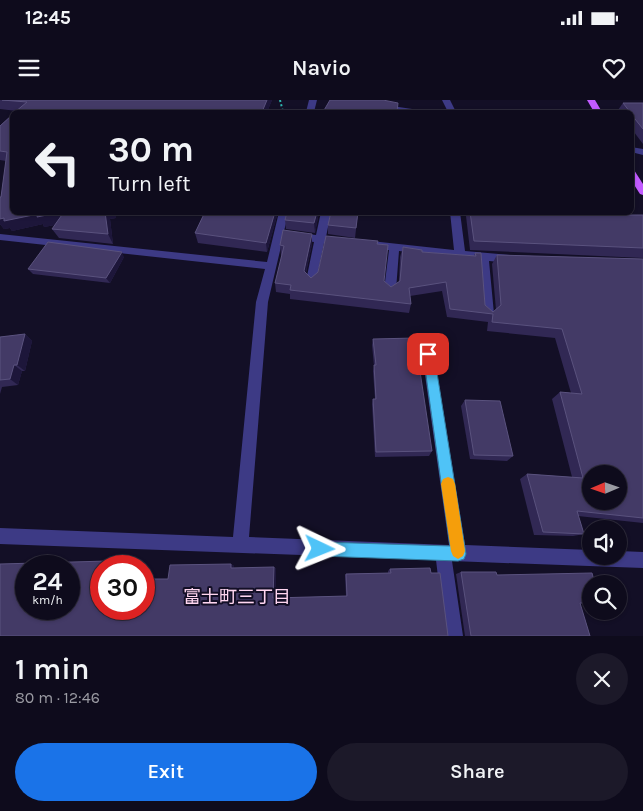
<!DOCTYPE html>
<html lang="en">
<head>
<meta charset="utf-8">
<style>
  body { margin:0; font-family:Karla,"Noto Sans JP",sans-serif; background:#1c1929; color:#f1f3f6; height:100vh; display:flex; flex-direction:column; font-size:19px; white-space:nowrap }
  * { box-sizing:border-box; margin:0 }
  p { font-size:16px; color:#9b9ba3 }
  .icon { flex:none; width:28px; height:28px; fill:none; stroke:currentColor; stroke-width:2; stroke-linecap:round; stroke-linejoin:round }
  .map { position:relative; height:536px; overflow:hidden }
  .side { display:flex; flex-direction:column; background:#0e0b1c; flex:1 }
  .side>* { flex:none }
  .guide { position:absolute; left:10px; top:10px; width:624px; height:105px; border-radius:8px; box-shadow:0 1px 4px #0004,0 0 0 1px #2e2b3b; background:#0e0b1c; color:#f1f3f6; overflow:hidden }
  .needle { width:32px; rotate:268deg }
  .fabs { position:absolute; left:582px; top:365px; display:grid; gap:10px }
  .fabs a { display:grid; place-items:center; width:45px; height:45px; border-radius:50%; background:#0e0b1c; box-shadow:0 1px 4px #0004,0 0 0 1px #2e2b3b; font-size:25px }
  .speed { position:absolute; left:15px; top:455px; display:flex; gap:10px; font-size:25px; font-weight:700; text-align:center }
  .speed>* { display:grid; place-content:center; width:65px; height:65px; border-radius:50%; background:#0e0b1c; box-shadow:0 1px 4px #0004,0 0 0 1px #2e2b3b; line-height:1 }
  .speed small { font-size:12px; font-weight:400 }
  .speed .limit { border:8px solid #d22; background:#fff; color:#111 }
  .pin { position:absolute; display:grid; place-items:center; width:42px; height:42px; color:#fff; margin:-21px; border-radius:10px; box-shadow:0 2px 8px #0006 }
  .me { position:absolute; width:55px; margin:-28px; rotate:92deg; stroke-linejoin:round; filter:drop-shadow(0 0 4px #0008) }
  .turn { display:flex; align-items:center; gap:18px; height:105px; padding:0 15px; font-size:22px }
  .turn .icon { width:65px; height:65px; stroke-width:2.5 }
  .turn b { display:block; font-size:35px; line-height:42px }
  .round { display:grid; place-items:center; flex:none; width:52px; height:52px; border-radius:26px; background:#1c1929 }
  .overview { display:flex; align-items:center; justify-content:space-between; height:85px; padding:0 15px }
  h1 { font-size:30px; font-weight:600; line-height:38px }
  .primary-button { display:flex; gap:10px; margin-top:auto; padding:10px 15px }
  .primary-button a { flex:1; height:58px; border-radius:30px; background:#1a73e8; color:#fff; font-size:20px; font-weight:600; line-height:58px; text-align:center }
  .primary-button a+a { background:#1c1929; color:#f1f3f6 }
  .status { display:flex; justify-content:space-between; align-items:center; height:35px; padding:0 25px; background:#0e0b1c; direction:ltr }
  .status svg { height:14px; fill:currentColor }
  header { display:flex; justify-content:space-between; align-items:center; height:65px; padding:0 15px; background:#0e0b1c; font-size:22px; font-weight:600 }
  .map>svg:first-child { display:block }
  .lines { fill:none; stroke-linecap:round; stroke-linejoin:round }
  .path { stroke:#2fb8b0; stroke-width:2; stroke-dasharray:2 2.5; stroke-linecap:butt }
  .minor { fill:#3d3a85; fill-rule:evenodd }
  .major { fill:#c25bff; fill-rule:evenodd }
  .wall { fill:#312854 }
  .shaded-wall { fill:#1d163a }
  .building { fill:#433a66; stroke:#5a527e; fill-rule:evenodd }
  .route { fill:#4fc3f7; stroke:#337fa1 }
  .slow { fill:#f59e0b }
  .labels { text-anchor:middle; stroke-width:4; stroke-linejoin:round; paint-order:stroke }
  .near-neighbourhood-label { font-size:18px; fill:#ffd6f0; stroke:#130f26 }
</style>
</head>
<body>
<div class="status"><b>12:45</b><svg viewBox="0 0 49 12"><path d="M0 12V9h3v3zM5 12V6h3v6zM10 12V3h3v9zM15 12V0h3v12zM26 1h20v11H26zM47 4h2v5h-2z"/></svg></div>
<header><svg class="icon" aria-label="menu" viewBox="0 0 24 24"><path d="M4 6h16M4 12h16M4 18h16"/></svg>Navio<svg class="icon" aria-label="heart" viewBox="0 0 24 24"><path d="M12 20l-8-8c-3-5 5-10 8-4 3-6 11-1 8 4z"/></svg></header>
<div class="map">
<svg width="643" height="536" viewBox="0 0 643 536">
  <rect width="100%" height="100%" fill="#130f26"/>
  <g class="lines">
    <path class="path" d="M280 0 283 12"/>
    <g class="minor">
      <path d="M309 0H317L314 12H306Z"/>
      <path d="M442 0H450L456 12H448Z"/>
      <path d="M378 4 419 10 423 12H408L381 8H378Z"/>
      <path d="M631 47 643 49V55L631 52Z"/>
      <path d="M279 112H289L284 131 316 135 321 112H331L326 137 341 138 346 142 341 146 324 143 316 181 311 185 306 181 314 142 283 138 268 202 249 437 449 445 422 254 424 250 428 249 432 250 434 254 465 445 591 450V456H619V451L643 452V468L452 461 463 536H445L436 460 0 444V428L233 437 256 202 265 169 0 140V134L267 162Z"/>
      <path d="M450 112H460L465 151 510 155 515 159 510 163 489 161 494 214 492 217 488 219 482 214 479 160 399 151 396 190 390 194 384 190 389 150 371 149 366 145 371 141 454 150Z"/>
    </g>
    <g class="major">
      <path d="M587 0H595L602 12H594Z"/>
      <path d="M631 69 634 70 643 84V95L640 94 631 80Z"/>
    </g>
  </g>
  <g class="wall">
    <path d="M0 0H272L267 12 17 11 0 9Z"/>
    <path d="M623 3H643V44L631 28V12H620L618 10Z"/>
    <path d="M12 15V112H116V118L110 119 113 144 59 138 52 129 55 125 44 127 43 124 12 131 10 128 4 129 0 124V97H1L6 61 0 60V26Z"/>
    <path d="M205 112H278L267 152 198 143 195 133Z"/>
    <path d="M287 112H319L315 133 286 129 285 120Z"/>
    <path d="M358 112 355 138 328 134V125Z"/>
    <path d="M462 112H589L590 115H643V158L470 150 466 116 462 114Z"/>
    <path d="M312 134V144L306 173 311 178 377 144 384 181 391 187 399 182 400 157 403 147 422 152 474 156 475 153 485 205 493 212 496 210 492 164 497 155 643 159V423L578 416 584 434 573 436 534 435 520 379 527 374 572 377 552 299 560 292 571 293 555 238 487 231 488 222 447 217 442 191 410 196 411 204 409 213 290 199V194L276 192 275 183 282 155H281L280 145Z"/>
    <path d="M124 157 110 183 33 174 28 169Z"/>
    <path d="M25 234 32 241 25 271H22L18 285 2 287 0 294V237Z"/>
    <path d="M373 239 432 351 429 356 375 357 372 304 373 299H375L373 271 374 266 372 245Z"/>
    <path d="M465 300 513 356 507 361 470 359 461 306Z"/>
    <path d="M108 461 116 463 115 466H101V509L168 479 231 464 234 466V468L274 467 276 469 275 498 346 496 345 475 346 474 388 473V471L390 469 431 473 448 536H0Z"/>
    <path d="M461 472 497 475 580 504 590 536H465L456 474Z"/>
  </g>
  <g class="shaded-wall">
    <path d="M267 0H272L267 12H262Z"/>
    <path d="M65 112 71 122 44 127 43 124 12 131 10 128 4 129 0 124V119L38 114Z"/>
    <path d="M105 112H116V118L110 119 113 144 108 134Z"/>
    <path d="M275 112H278L267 152 266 143Z"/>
    <path d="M317 112H319L315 133 314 123Z"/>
    <path d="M312 134V144L304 181V171Z"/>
    <path d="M122 152 124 157 110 183 106 178Z"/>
    <path d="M25 234 32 241 25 271 17 265Z"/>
    <path d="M14 265 22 271 18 285 10 279Z"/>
    <path d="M108 461 116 463 115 466H107Z"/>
    <path d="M231 464 234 466V469L231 468Z"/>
    <path d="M274 467 276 469 275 499 273 498Z"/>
  </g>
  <g class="building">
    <path d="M2 0H267L262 12H15L27 2Z"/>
    <path d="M330 0H383L398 3 397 12H323Z"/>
    <path d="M623 3H643V29L631 14V12H630Z"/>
    <path d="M12 15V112H62L37 117 38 114 4 121V118L0 119V97H1L7 52 0 51V26Z"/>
    <path d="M64 112H105L108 134 52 129Z"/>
    <path d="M205 112H275L266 143 195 133Z"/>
    <path d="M287 112H317L314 123 285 120Z"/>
    <path d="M331 112H358L356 128 328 125Z"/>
    <path d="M470 112H589L590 115H643V148L474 141Z"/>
    <path d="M283 130 312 134 304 171 311 178 318 172 326 136 378 141 377 144 388 145 384 181 391 187 400 181 403 147 422 150V152L476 156 475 153H481L485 205 493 212 501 205 497 155 643 159V418L577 411 584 434 543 432 527 374 583 378 560 292 582 294 562 229 492 222 493 214 450 209 446 182 409 188 411 204 290 190 291 185 275 183 284 146 280 145ZM591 374H619V401H591Z"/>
    <path d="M48 142 122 152 106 178 28 169Z"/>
    <path d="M25 234 17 265H14L10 279 0 280V237Z"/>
    <path d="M415 238 432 351 376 352 373 299H376L374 265H376L373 239Z"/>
    <path d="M465 300 500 301 513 356 474 355Z"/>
    <path d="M108 461 107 466H101V509H144V479H168L170 465 231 464V468L274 467 273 498 347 496 346 474 391 473 390 469 430 468 431 473H440L448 536H0V464ZM26 466H69V509H26Z"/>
    <path d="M461 472H496L497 475 592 473 595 484H591V503H580L590 536H471Z"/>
  </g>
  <path class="route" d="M428 249 434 254 466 454 464 459 458 461 320 456 315 454 313 449 315 444 320 442 450 446 423 254Z"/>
  <path class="slow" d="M448 377 453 379 455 384 465 451 463 456 458 459 453 456 451 451 441 384 443 379Z"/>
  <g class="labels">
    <g class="near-neighbourhood-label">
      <text x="237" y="503">富士町三丁目</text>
    </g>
  </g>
</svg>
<div class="fabs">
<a><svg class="needle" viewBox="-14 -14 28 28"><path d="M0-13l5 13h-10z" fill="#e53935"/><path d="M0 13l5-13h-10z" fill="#9b9ba3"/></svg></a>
<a><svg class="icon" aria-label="sound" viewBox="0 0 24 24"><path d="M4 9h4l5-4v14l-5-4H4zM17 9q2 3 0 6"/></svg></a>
<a><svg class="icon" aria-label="search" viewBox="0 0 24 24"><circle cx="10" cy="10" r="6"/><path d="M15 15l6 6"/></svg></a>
</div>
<div class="speed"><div>24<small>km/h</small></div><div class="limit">30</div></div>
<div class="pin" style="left:428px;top:254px;background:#d93025"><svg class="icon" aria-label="arrive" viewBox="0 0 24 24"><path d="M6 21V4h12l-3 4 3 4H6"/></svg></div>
<svg class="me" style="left:320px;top:449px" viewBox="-20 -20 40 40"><path d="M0-17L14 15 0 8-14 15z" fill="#4fc3f7" stroke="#fff" stroke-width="4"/></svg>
<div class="guide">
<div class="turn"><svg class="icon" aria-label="left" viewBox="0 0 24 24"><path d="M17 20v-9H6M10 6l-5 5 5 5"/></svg><div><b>30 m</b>Turn left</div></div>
</div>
</div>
<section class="side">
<div class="overview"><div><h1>1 min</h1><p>80 m · 12:46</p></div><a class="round"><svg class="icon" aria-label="close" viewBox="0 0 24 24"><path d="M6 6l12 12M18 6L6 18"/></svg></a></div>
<div class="primary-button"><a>Exit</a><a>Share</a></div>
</section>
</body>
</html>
